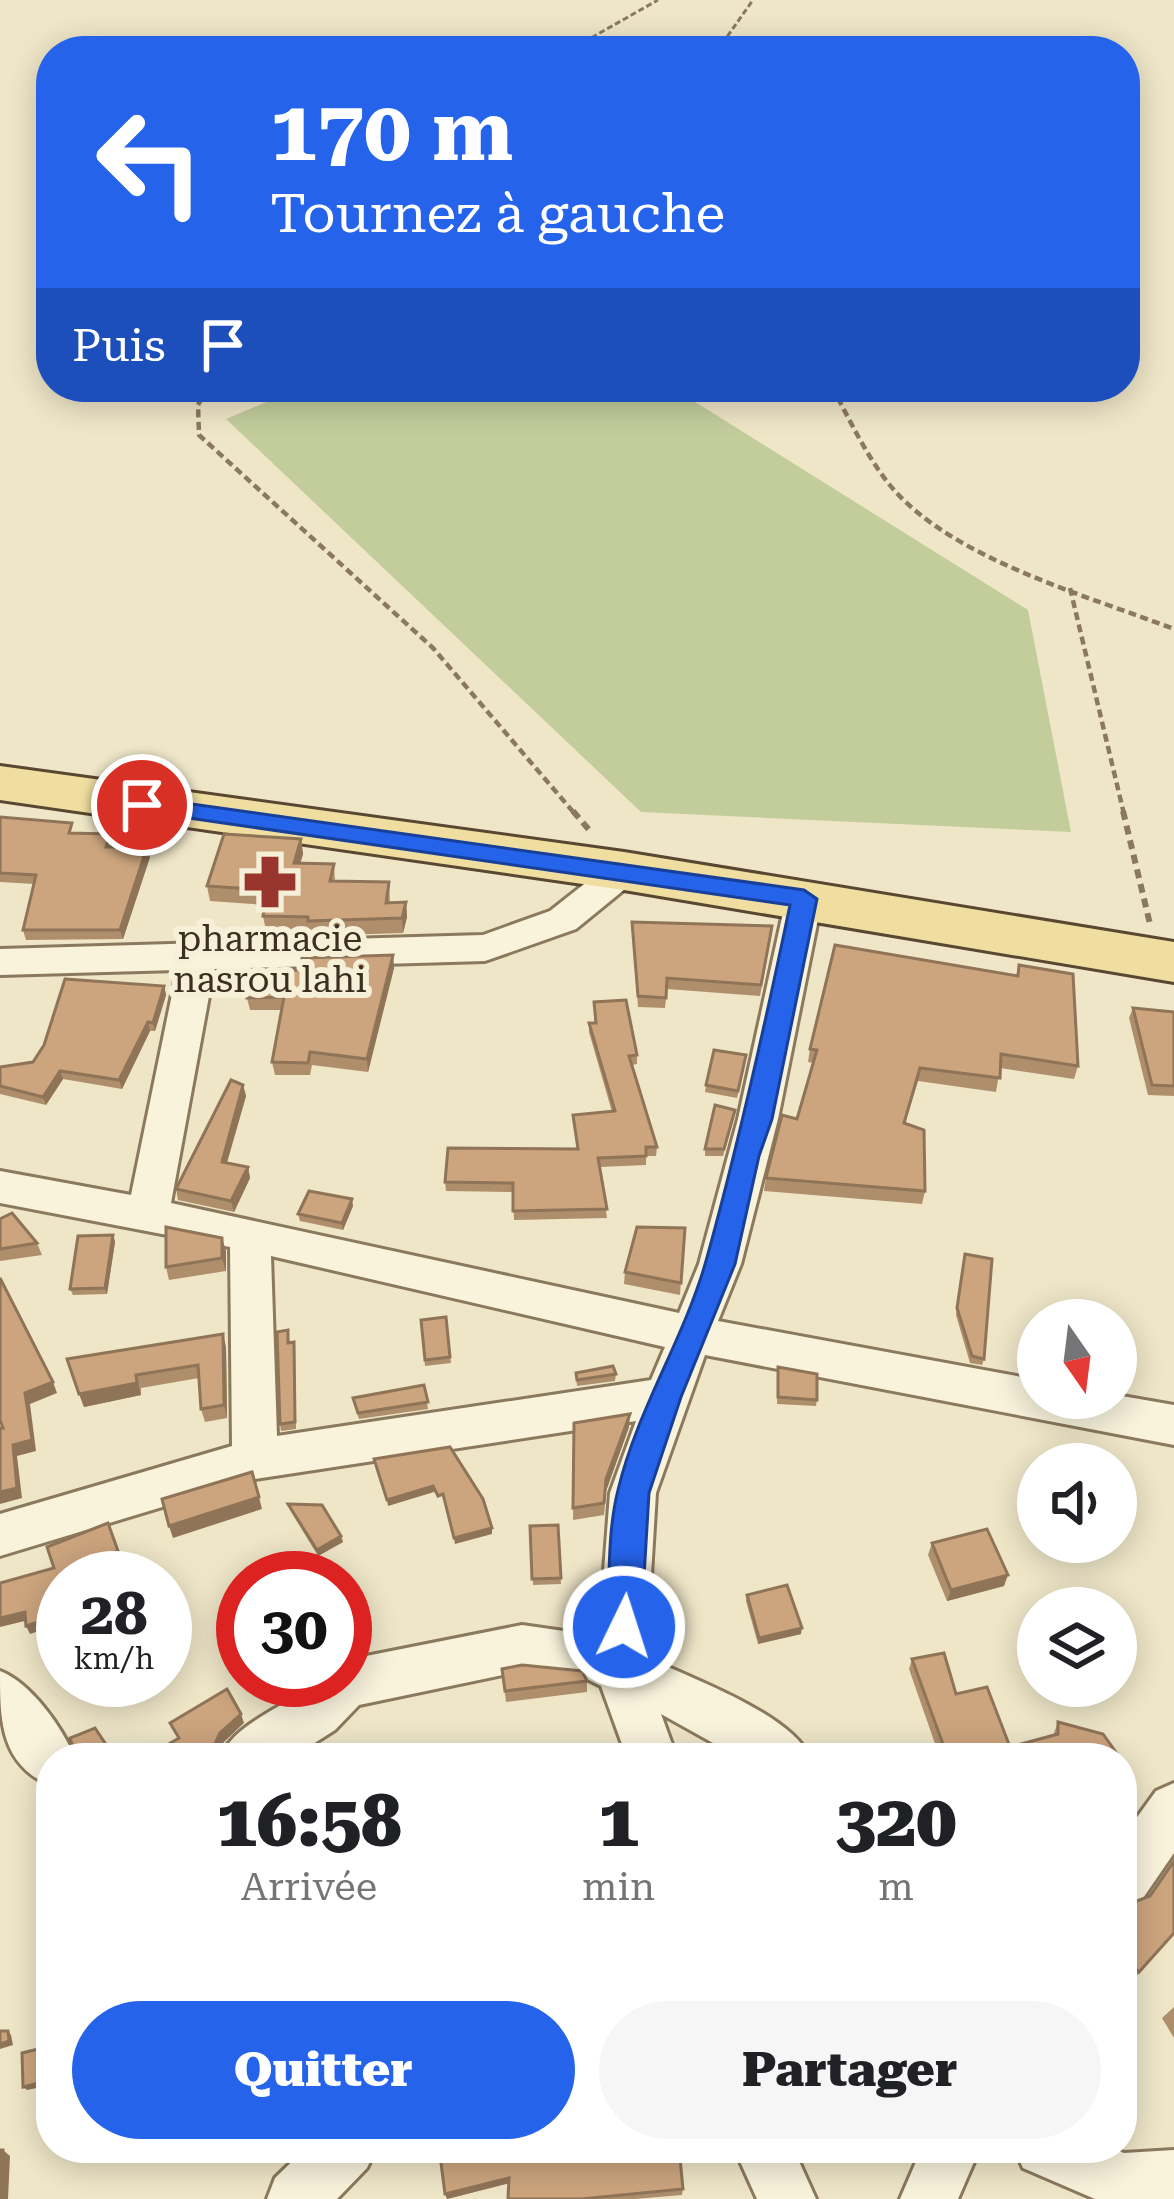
<!DOCTYPE html>
<html lang="fr">
<head>
<meta charset="utf-8">
<style>
  body { margin:0; font-family:"Roboto Serif",serif; background:#f6f6f6; color:#202124; height:100vh; display:flex; flex-direction:column; font-size:45px; white-space:nowrap }
  * { box-sizing:border-box; margin:0 }
  p { font-size:39px; color:#757577 }
  .icon { flex:none; width:66px; height:66px; fill:none; stroke:currentColor; stroke-width:2; stroke-linecap:round; stroke-linejoin:round }
  .map { position:relative; flex:1; overflow:hidden }
  .side { position:absolute; left:36px; top:1743px; width:1101px; height:420px; display:flex; flex-direction:column; background:#fff; border-radius:48px; box-shadow:0 6px 30px #0003 }
  .side>* { flex:none }
  .banner { position:absolute; left:36px; top:36px; width:1104px; height:366px; border-radius:48px; box-shadow:0 6px 30px #0003; background:#2563eb; color:#fff; overflow:hidden }
  .needle { width:78px; rotate:166deg }
  .fabs { position:absolute; left:1017px; top:1299px; display:grid; gap:24px }
  .fabs a { display:grid; place-items:center; width:120px; height:120px; border-radius:50%; background:#fff; box-shadow:0 6px 30px #0003; font-size:60px }
  .speed { position:absolute; left:36px; top:1551px; display:flex; gap:24px; font-size:60px; font-weight:700; text-align:center }
  .speed>* { display:grid; place-content:center; width:156px; height:156px; border-radius:50%; background:#fff; box-shadow:0 6px 30px #0003; line-height:1 }
  .speed small { font-size:30px; font-weight:400 }
  .speed .limit { border:18px solid #d22; background:#fff; color:#111 }
  .pin { position:absolute; display:grid; place-items:center; width:102px; height:102px; color:#fff; margin:-51px; border:6px solid #fff; border-radius:50%; box-shadow:0 3px 12px #0007 }
  .me { position:absolute; width:132px; margin:-66px; rotate:4deg; stroke-linejoin:round; filter:drop-shadow(0 0 9px #0008) }
  .turn { display:flex; align-items:center; gap:42px; height:252px; padding:0 36px; font-size:54px }
  .turn .icon { width:156px; height:156px; stroke-width:2.5 }
  .turn b { display:block; font-size:84px; line-height:102px }
  .then { display:flex; align-items:center; height:114px; padding:0 36px; background:#0003; gap:24px; font-size:45px }
  .eta { display:flex; justify-content:space-evenly; align-items:center; height:204px; text-align:center }
  .eta b { font-size:72px; font-weight:800; line-height:84px }
  .button { display:flex; gap:24px; margin-top:auto; padding:24px 36px }
  .button a { flex:1; height:138px; border-radius:72px; background:#2563eb; color:#fff; font-size:48px; font-weight:800; line-height:138px; text-align:center }
  .button a+a { background:#f6f6f6; color:#202124 }
  .map>svg:first-child { display:block }
  .green { fill:#c3cd9c }
  .lines { fill:none; stroke-linecap:round; stroke-linejoin:round }
  .street-casing { stroke:#8b795d; stroke-width:6 }
  .primary-casing { stroke:#594731; stroke-width:6 }
  .path-far2 { stroke:#8b795d; stroke-width:3; stroke-dasharray:6 3; stroke-linecap:butt }
  .path-far1 { stroke:#8b795d; stroke-width:4.5; stroke-dasharray:8 4.5; stroke-linecap:butt }
  .path { stroke:#8b795d; stroke-width:6; stroke-dasharray:9 6; stroke-linecap:butt }
  .street { fill:#f9f3dc; fill-rule:evenodd }
  .primary { fill:#f0dea1; fill-rule:evenodd }
  .wall { fill:#af8e6c }
  .shaded-wall { fill:#8f7458 }
  .building { fill:#cca57e; stroke:#8f7458; stroke-width:3 }
  .route { fill:#2563eb; stroke:#184099; stroke-width:3 }
  .labels { text-anchor:middle; stroke-width:12; stroke-linejoin:round; paint-order:stroke }
  .poi-label { font-size:36px; fill:#3b3020; stroke:#f6f0d8 }
</style>
</head>
<body>
<div class="map">
<svg width="1174" height="2199" viewBox="0 0 1174 2199">
  <rect width="100%" height="100%" fill="#efe6c8"/>
  <path class="green" d="M302 387H671L1028 610 1071 832 641 812 226 419Z"/>
  <g class="lines">
    <defs>
      <g id="street">
        <path d="M624 859 636 862 642 871 636 880 576 929 485 961 214 969 171 1203 679 1313 699 1264 738 1119 786 899 791 890 804 887 817 890 822 899 778 1119 741 1264 718 1321 1038 1380V1398L1116 1395 1174 1405V1445L705 1355 656 1493 646 1657C690 1678 792 1714 810 1758H740L661 1714 677 1758H627L601 1686 583 1677 522 1671 359 1705 335 1730 291 1758H220C235 1721 287 1708 316 1680H345L346 1660 522 1625 599 1636 610 1493 636 1421 255 1479 0 1556V1514L232 1446 230 1247 0 1203V1171L131 1195 177 970 0 975V949L483 935 550 911 612 862ZM271 1256 665 1347 651 1380 277 1436Z"/>
        <path d="M0 1671C31 1683 62 1727 75 1758H51V1786C0 1764 0 1720 0 1671Z"/>
        <path d="M1174 1783V1853L1141 1901 1122 1908V1838L1156 1791Z"/>
        <path d="M306 2148H376L367 2168 337 2199H267L275 2178Z"/>
        <path d="M734 2148H793L816 2199H757Z"/>
        <path d="M922 2148H980L958 2199H900Z"/>
        <path d="M1014 2148H1112L1124 2153 1174 2150V2199H1095L1023 2168Z"/>
      </g>
      <path id="primary" d="M0 766 624 852 1174 942V982L624 890 0 800Z"/>
    </defs>
    <use href="#street" class="street-casing"/>
    <use href="#primary" class="primary-casing"/>
    <g class="path-far2">
      <path d="M568 51 658 0"/>
      <path d="M717 51 753 0"/>
    </g>
    <g class="path-far1">
      <path d="M208 387 198 405 199 435 433 648 575 814"/>
      <path d="M832 387C851 422 868 460 894 490 956 560 1088 596 1174 629"/>
      <path d="M1070 588 1124 814"/>
    </g>
    <g class="path">
      <path d="M573 811 590 831"/>
      <path d="M1123 811 1150 924"/>
    </g>
    <use href="#street" class="street"/>
    <use href="#primary" class="primary"/>
  </g>
  <g class="wall">
    <path d="M0 817 74 833 110 834 112 847 150 857 123 939 26 940 23 930 34 884 0 882Z"/>
    <path d="M301 839 303 854 300 863 334 864 335 881 389 882 390 903 406 902 407 917 403 933 310 936 309 932 266 931 263 916 265 905 210 901 207 886Z"/>
    <path d="M632 922 771 937 760 996 667 989 665 1008 638 1007Z"/>
    <path d="M393 955 394 968 368 1072 312 1065 310 1075H275L272 1062 282 1010H250L247 998 300 970Z"/>
    <path d="M1019 965 1078 1066 1074 1079 1000 1068 996 1092 918 1081 905 1123 925 1191 922 1204 764 1191 766 1178 797 1119 814 1063 808 1062 810 1049 1016 976Z"/>
    <path d="M164 986 166 995 155 1031H150L122 1089 63 1079 46 1105 0 1094V1067L33 1062Z"/>
    <path d="M594 1002 637 1055V1064L632 1065 657 1147 656 1156H646V1165L600 1167 607 1218 514 1220 513 1192 446 1191 445 1182 577 1149 573 1115 612 1112 589 1032V1023H595Z"/>
    <path d="M1133 1008 1174 1012V1096L1148 1095 1129 1018Z"/>
    <path d="M745 1062 737 1098 705 1092 706 1085Z"/>
    <path d="M243 1085 246 1096 227 1163 248 1167 250 1178 234 1212 178 1200 176 1189Z"/>
    <path d="M734 1117 723 1156H705V1149Z"/>
    <path d="M353 1206 343 1230 300 1221 298 1214Z"/>
    <path d="M0 1219 37 1243 42 1255 0 1261Z"/>
    <path d="M685 1228 680 1295 624 1284 625 1272Z"/>
    <path d="M113 1235 115 1242 107 1294 73 1295 70 1289Z"/>
    <path d="M222 1238 226 1251V1271L169 1280 166 1267Z"/>
    <path d="M963 1261 984 1359 982 1365 970 1363 956 1315Z"/>
    <path d="M446 1317 451 1363 425 1366 421 1320Z"/>
    <path d="M290 1337V1343L295 1349 296 1429 281 1431 280 1424Z"/>
    <path d="M226 1347 227 1418 205 1422 201 1409 199 1378 141 1388V1395L84 1407 67 1359Z"/>
    <path d="M778 1367 817 1400 816 1406 777 1404Z"/>
    <path d="M576 1373 616 1374 615 1381 577 1386Z"/>
    <path d="M424 1385 428 1409 359 1419 354 1404Z"/>
    <path d="M574 1423 629 1427 606 1491 604 1515 573 1520Z"/>
    <path d="M288 1504 341 1536 343 1542 318 1556 290 1510Z"/>
    <path d="M558 1525 561 1584 533 1585 530 1526Z"/>
    <path d="M932 1543 1004 1586 947 1601 928 1555Z"/>
    <path d="M747 1595 801 1634 758 1644 746 1601Z"/>
    <path d="M912 1659 956 1694 1010 1747 1053 1736 1058 1722 1116 1758H940L909 1669Z"/>
    <path d="M502 1669 587 1681V1692L506 1702Z"/>
    <path d="M1122 1914 1174 1934 1133 1980 1122 1968Z"/>
    <path d="M1174 2007V2038L1162 2018Z"/>
    <path d="M439 2148 683 2189 682 2195 635 2199H508L509 2183 447 2199Z"/>
  </g>
  <g class="shaded-wall">
    <path d="M301 839 303 854 296 878 294 863Z"/>
    <path d="M147 847 150 857 123 939 120 930Z"/>
    <path d="M406 902 407 917 403 933 402 918Z"/>
    <path d="M393 955 394 968 368 1072 367 1059Z"/>
    <path d="M164 986 166 995 155 1031 153 1023Z"/>
    <path d="M148 1022 150 1031 122 1089 119 1080Z"/>
    <path d="M60 1071 63 1079 46 1105 43 1097Z"/>
    <path d="M243 1085 246 1096 224 1172 222 1162Z"/>
    <path d="M248 1167 250 1178 234 1212 231 1201Z"/>
    <path d="M352 1199 353 1206 343 1230 342 1223Z"/>
    <path d="M113 1235 115 1242 107 1294 105 1288Z"/>
    <path d="M222 1238 226 1251V1271L222 1258Z"/>
    <path d="M223 1334 226 1347 227 1418 224 1405Z"/>
    <path d="M136 1375 141 1395 84 1407 79 1394Z"/>
    <path d="M53 1382 57 1393 30 1404 36 1451 17 1456 22 1498 0 1504V1492L25 1393Z"/>
    <path d="M630 1414 629 1427 606 1491 604 1515 606 1479Z"/>
    <path d="M433 1486 434 1492 388 1506 387 1500Z"/>
    <path d="M259 1497 262 1509 173 1538 169 1526Z"/>
    <path d="M108 1523 121 1560 102 1568 103 1578H101L98 1559Z"/>
    <path d="M492 1528V1534L455 1544 454 1538Z"/>
    <path d="M341 1536 343 1542 318 1556 317 1550Z"/>
    <path d="M1008 1575 1004 1586 947 1601 951 1590Z"/>
    <path d="M25 1612 29 1620 0 1627V1618Z"/>
    <path d="M63 1614V1623L30 1634 26 1626Z"/>
    <path d="M802 1628 801 1634 758 1644 759 1638Z"/>
    <path d="M241 1714 244 1723 224 1742 216 1758 212 1750 220 1733Z"/>
    <path d="M8 2031 11 2035 13 2045 0 2049V2044Z"/>
    <path d="M51 2080V2085L27 2090 23 2087Z"/>
    <path d="M3 2150 10 2156 8 2199H1Z"/>
    <path d="M509 2178 510 2183 447 2199 445 2194Z"/>
  </g>
  <g class="building">
    <path d="M0 817 72 823 69 833 110 834 106 847H147L120 930H23L36 875 0 873Z"/>
    <path d="M224 834 301 839 294 863 334 864 330 881 389 882 386 903 406 902 402 918 308 921V917L263 916 268 890 207 886Z"/>
    <path d="M632 922 772 926 761 985 667 978 666 998 638 996Z"/>
    <path d="M835 945 1018 976 1019 965 1073 974 1078 1066 1001 1054 1000 1078 920 1068 904 1123 924 1130 925 1191 766 1178 782 1115 797 1119 817 1050 810 1049Z"/>
    <path d="M393 955 367 1059 310 1052 308 1063 272 1062 284 997 247 998 252 971 300 970 302 958Z"/>
    <path d="M65 979 164 986 153 1023 148 1022 119 1080 60 1071 43 1097 0 1086V1067L33 1062 44 1045Z"/>
    <path d="M626 1000 637 1055 629 1056 657 1147H646V1156L598 1158 607 1209 513 1211V1183L445 1182 448 1148 578 1149 573 1115 615 1111 589 1023H596L594 1002Z"/>
    <path d="M1133 1008 1174 1012V1086L1152 1085Z"/>
    <path d="M714 1050 746 1055 738 1091 706 1085Z"/>
    <path d="M231 1080 243 1085 222 1162 248 1167 231 1201 176 1189Z"/>
    <path d="M715 1105 735 1110 724 1149H705Z"/>
    <path d="M309 1191 352 1199 342 1223 298 1214Z"/>
    <path d="M12 1213 37 1243 0 1249V1219Z"/>
    <path d="M166 1227 222 1238V1258L166 1267Z"/>
    <path d="M637 1227 685 1228 681 1283 625 1272Z"/>
    <path d="M113 1235 105 1288 70 1289 78 1236Z"/>
    <path d="M965 1254 992 1259 984 1359 972 1356 957 1308Z"/>
    <path d="M0 1278 53 1382 25 1393 32 1440 13 1445 17 1488 0 1492V1428H3L0 1420Z"/>
    <path d="M446 1317 450 1357 425 1360 421 1320Z"/>
    <path d="M288 1330V1343L294 1342 295 1422 280 1424 277 1332Z"/>
    <path d="M223 1334 224 1405 201 1409 198 1365 136 1375 137 1383 79 1394 67 1359Z"/>
    <path d="M613 1366 616 1374 577 1380 576 1373Z"/>
    <path d="M778 1367 817 1374V1400L778 1397Z"/>
    <path d="M424 1385 428 1402 358 1413 353 1398Z"/>
    <path d="M630 1414 606 1479 604 1503 573 1508 574 1423Z"/>
    <path d="M450 1447 483 1499 492 1528 454 1538 443 1494 438 1496 433 1486 387 1500 374 1459Z"/>
    <path d="M252 1472 259 1497 169 1526 162 1499Z"/>
    <path d="M288 1504 322 1505 341 1536 317 1550Z"/>
    <path d="M108 1523 118 1551 98 1559 101 1578H63V1614L26 1626 25 1612 0 1618V1583L54 1568 47 1547Z"/>
    <path d="M558 1525 561 1578 532 1579 530 1526Z"/>
    <path d="M987 1529 1008 1575 951 1590 932 1543Z"/>
    <path d="M787 1585 802 1628 759 1638 747 1595Z"/>
    <path d="M944 1653 956 1694 987 1687 1010 1747 1058 1734V1722L1103 1734 1118 1755 1115 1758H948L912 1659Z"/>
    <path d="M522 1665 582 1671 587 1681 505 1691 502 1669Z"/>
    <path d="M227 1689 241 1714 220 1733 212 1750 260 1754 262 1758H145L179 1738 170 1723Z"/>
    <path d="M95 1728 115 1758H71L68 1754 74 1750 70 1738Z"/>
    <path d="M1174 1861V1933L1139 1972 1122 1955V1914L1129 1904 1150 1896Z"/>
    <path d="M0 2031H8L9 2041 0 2044Z"/>
    <path d="M51 2046V2080L23 2087 22 2053Z"/>
    <path d="M439 2148H679L683 2189 581 2199H508L509 2178 445 2194Z"/>
    <path d="M0 2150H3L1 2199H0Z"/>
  </g>
  <path class="route" d="M142 797 804 890 817 899 772 1119 759 1156 735 1264 681 1397 649 1493 641 1627 636 1638 624 1643 612 1638 607 1627C610 1583 607 1533 618 1490 637 1410 684 1339 706 1261 739 1143 765 1025 790 905L134 810 130 805Z"/>
  <defs>
    <symbol id="pharmacy-bare" viewBox="-9 -9 18 18"><path d="M-2-6h4v4h4v4h-4v4h-4v-4h-4v-4h4Z" fill="#9a352d" stroke="#f6f0d8" stroke-width="2.5" paint-order="stroke"/></symbol>
  </defs>
  <g fill-rule="evenodd">
    <use href="#pharmacy-bare" x="232" y="844" width="76" height="76"/>
  </g>
  <g class="labels">
    <g class="poi-label">
      <text x="270" y="951">pharmacie<tspan x="270" dy="41">nasrou lahi</tspan></text>
    </g>
  </g>
</svg>
<div class="fabs">
<a><svg class="needle" viewBox="-14 -14 28 28"><path d="M0-13l5 13h-10z" fill="#e53935"/><path d="M0 13l5-13h-10z" fill="#757577"/></svg></a>
<a><svg class="icon" aria-label="sound" viewBox="0 0 24 24"><path d="M4 9h4l5-4v14l-5-4H4zM17 9q2 3 0 6"/></svg></a>
<a><svg class="icon" aria-label="layers" viewBox="0 0 24 24"><path d="M12 4l9 5-9 5-9-5zM3 14l9 5 9-5"/></svg></a>
</div>
<div class="speed"><div>28<small>km/h</small></div><div class="limit">30</div></div>
<div class="pin" style="left:142px;top:805px;background:#d93025"><svg class="icon" aria-label="arrive" viewBox="0 0 24 24"><path d="M6 21V4h12l-3 4 3 4H6"/></svg></div>
<svg class="me" style="left:624px;top:1627px" viewBox="-20 -20 40 40"><circle r="17" fill="#2563eb" stroke="#fff" stroke-width="3"/><path d="M0-11L8 9 0 5-8 9z" fill="#fff"/></svg>
<div class="banner">
<div class="turn"><svg class="icon" aria-label="left" viewBox="0 0 24 24"><path d="M17 20v-9H6M10 6l-5 5 5 5"/></svg><div><b>170 m</b>Tournez à gauche</div></div>
<div class="then">Puis<svg class="icon" aria-label="arrive" viewBox="0 0 24 24"><path d="M6 21V4h12l-3 4 3 4H6"/></svg></div>
</div>
<section class="side">
<div class="eta">
<div><b>16:58</b><p>Arrivée</p></div>
<div><b>1</b><p>min</p></div>
<div><b>320</b><p>m</p></div>
</div>
<div class="button"><a>Quitter</a><a>Partager</a></div>
</section>
</div>
</body>
</html>
